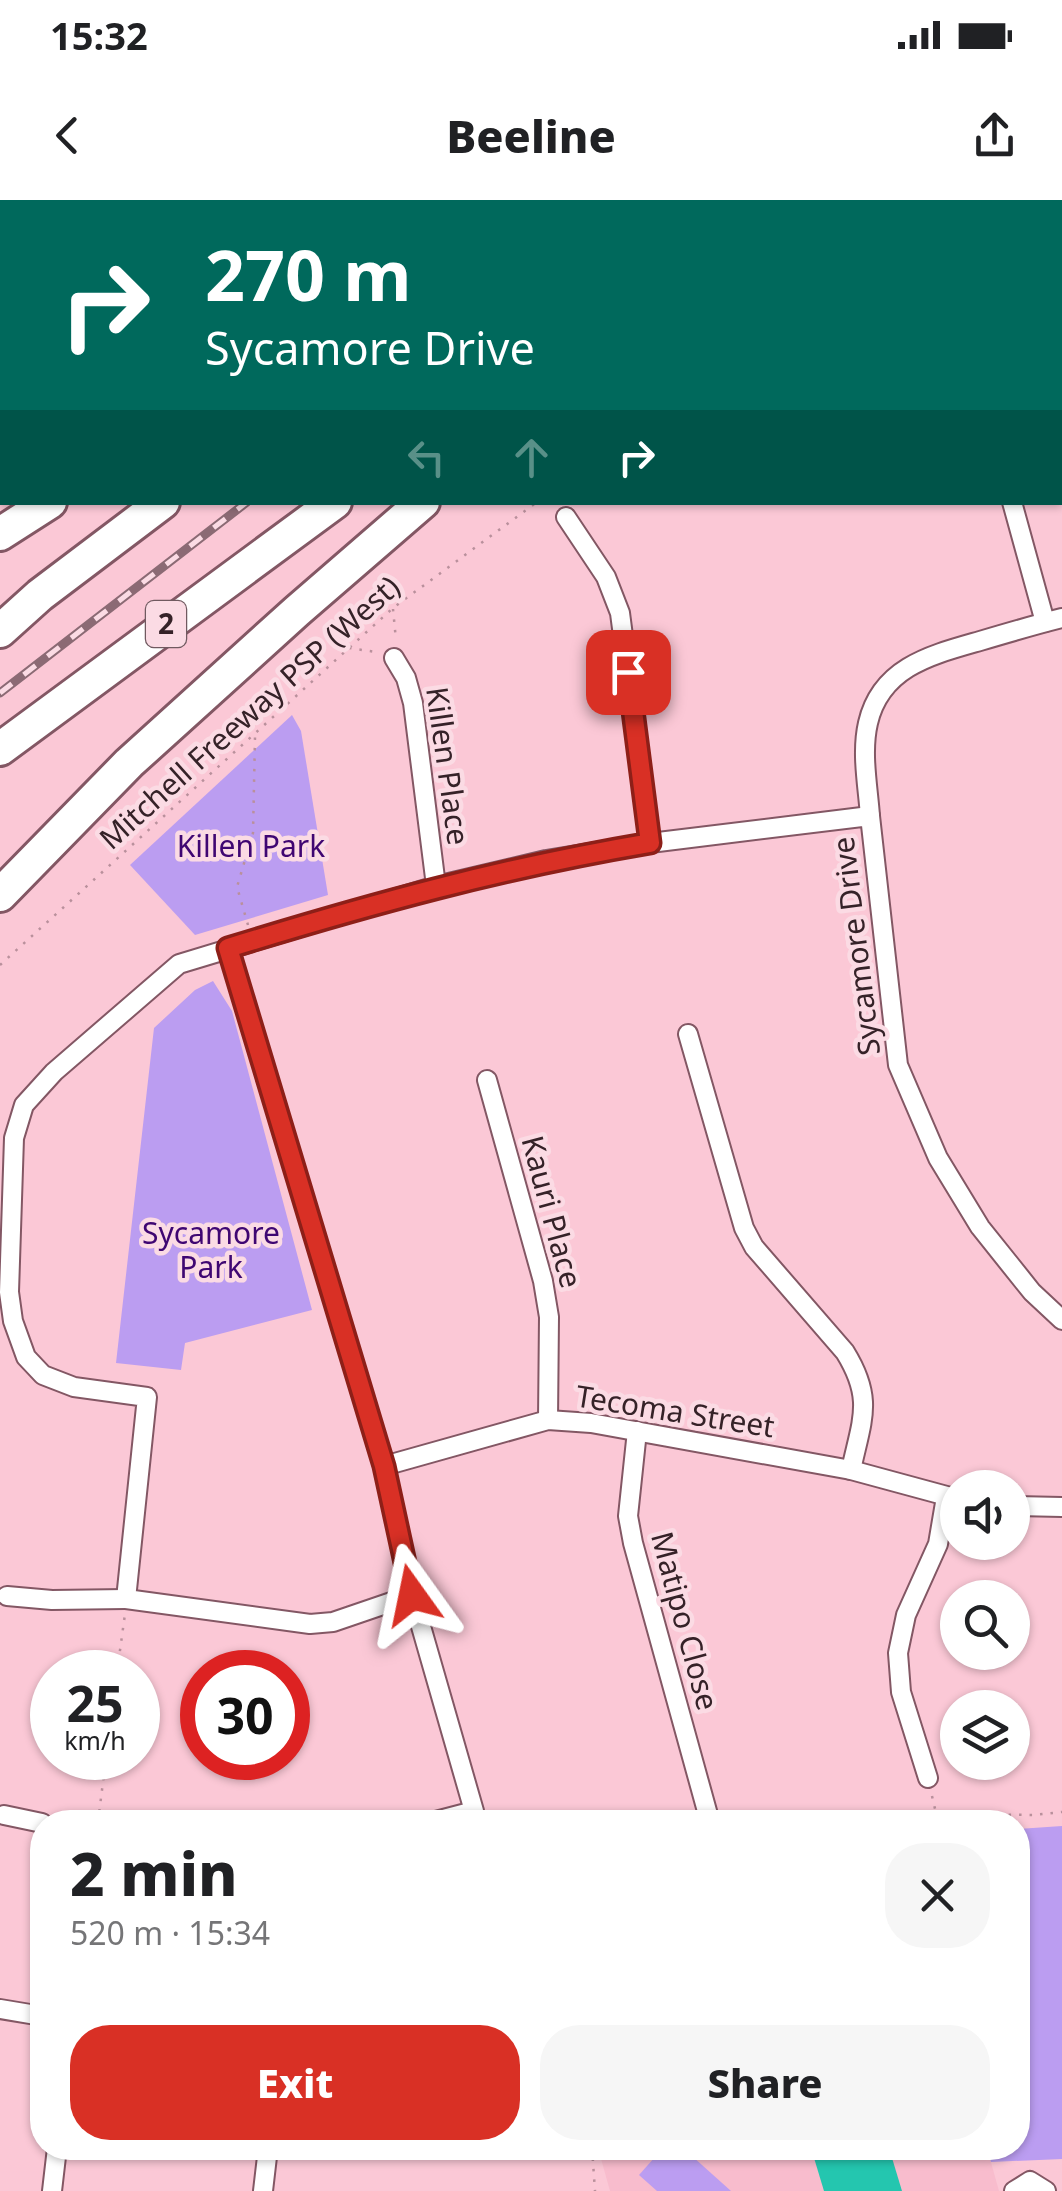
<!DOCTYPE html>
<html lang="en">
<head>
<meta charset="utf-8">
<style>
  body { margin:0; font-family:"Noto Sans",sans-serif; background:#f6f6f6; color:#202124; height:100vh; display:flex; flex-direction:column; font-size:38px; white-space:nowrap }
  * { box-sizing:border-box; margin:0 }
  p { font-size:32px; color:#757577 }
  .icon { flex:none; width:55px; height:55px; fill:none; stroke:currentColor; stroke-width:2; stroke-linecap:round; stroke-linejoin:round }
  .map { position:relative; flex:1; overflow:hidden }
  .sheet { position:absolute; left:30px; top:1610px; width:1000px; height:350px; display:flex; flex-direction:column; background:#fff; border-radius:40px; box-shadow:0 2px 8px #0004 }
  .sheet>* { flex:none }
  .banner { position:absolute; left:0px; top:0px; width:1062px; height:305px; box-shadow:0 2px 8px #0004; background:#00695c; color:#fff; overflow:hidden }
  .tools { position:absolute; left:940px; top:1270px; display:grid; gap:20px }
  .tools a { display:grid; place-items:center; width:90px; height:90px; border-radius:50%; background:#fff; box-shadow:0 2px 8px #0004; font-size:50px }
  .speed { position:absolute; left:30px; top:1450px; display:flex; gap:20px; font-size:50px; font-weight:700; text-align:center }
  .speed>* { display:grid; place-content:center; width:130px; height:130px; border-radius:50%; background:#fff; box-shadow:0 2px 8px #0004; line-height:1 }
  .speed small { font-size:25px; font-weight:400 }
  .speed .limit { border:15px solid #d22; background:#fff; color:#111 }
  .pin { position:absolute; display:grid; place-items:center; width:85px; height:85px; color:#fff; margin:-42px; border-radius:20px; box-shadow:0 5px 15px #0006 }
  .me { position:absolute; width:110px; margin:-55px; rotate:348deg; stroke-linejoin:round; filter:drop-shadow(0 0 8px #0008) }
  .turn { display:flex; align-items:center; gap:35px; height:210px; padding:0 40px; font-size:45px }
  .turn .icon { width:130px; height:130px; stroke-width:2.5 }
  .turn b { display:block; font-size:70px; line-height:85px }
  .lanes { display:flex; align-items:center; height:95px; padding:0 40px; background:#0003; justify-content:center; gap:50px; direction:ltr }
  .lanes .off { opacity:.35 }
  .round { display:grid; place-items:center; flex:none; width:105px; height:105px; border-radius:40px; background:#f6f6f6 }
  .overview { display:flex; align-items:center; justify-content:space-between; height:170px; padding:0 40px }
  h1 { font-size:60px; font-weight:800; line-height:75px }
  .cta { display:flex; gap:20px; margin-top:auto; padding:20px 40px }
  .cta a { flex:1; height:115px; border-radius:40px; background:#d93025; color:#fff; font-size:40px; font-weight:800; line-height:115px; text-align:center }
  .cta a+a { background:#f6f6f6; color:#202124 }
  .status { display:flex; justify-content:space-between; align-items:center; height:70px; padding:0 50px; background:#fff; direction:ltr }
  .status svg { height:28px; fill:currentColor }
  header { display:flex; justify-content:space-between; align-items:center; height:130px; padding:0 40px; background:#fff; font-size:45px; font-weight:800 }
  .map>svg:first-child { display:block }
  .built { fill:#f8bccd }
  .green { fill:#bb9df1 }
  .building { fill:#24c6af }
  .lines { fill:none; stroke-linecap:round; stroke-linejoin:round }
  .street-casing { stroke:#835764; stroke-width:22 }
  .highway-casing { stroke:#835764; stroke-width:38 }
  .path { stroke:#b9909c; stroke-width:2.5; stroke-dasharray:2.5 8; stroke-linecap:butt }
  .street { stroke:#fff; stroke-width:18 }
  .highway { stroke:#fff; stroke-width:32 }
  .rail-casing { stroke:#8b6a74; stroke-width:9 }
  .rail { stroke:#fbdbe4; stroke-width:5; stroke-dasharray:15; stroke-linecap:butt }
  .route-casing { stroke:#8d1f18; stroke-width:25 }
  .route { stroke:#d93025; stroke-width:18 }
  .labels { text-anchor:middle; stroke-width:9; stroke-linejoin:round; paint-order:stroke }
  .shield { fill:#fbdbe4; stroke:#705a60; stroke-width:2.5 }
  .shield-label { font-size:28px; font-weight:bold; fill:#352228 }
  .street-label { font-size:30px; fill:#352228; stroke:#fbdbe4 }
  .park-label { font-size:30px; fill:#3f0672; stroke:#fbdbe4 }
</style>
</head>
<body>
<div class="status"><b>15:32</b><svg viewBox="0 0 49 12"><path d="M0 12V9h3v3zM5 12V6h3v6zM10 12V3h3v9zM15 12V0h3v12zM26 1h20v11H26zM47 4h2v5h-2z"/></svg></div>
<header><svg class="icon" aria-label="back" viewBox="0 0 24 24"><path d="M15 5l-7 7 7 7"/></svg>Beeline<svg class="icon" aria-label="share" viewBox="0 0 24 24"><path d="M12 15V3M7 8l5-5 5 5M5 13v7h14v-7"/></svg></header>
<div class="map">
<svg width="1062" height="1991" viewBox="0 0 1062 1991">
  <rect width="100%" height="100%" fill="#fbc8d6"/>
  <path class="built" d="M598 1948H987L999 1991H610Z"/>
  <g class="green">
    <path d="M292 515 301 531 328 695 195 735 130 665Z"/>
    <path d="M213 781 232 811 312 1110 185 1143 181 1170 116 1163 154 828 195 790Z"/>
    <path d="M1062 1626V1959L991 1962 987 1948H1018V1629Z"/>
    <path d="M286 1948H598L557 1959 285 1953Z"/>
    <path d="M663 1948H683L731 1991H657L639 1975Z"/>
  </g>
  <path class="building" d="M811 1948H889L902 1991H824Z"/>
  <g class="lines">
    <defs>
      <g id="street">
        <path d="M336 2 337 0"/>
        <path d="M979 2 983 0"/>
        <path d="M0 243H2"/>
        <path d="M1012 302 1045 422"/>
        <path d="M566 317 606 377 620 413 650 643"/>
        <path d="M394 458 406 478 413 503 436 686"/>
        <path d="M870 616C868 587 861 553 868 523 881 467 931 455 980 441 1007 433 1034 425 1062 418"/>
        <path d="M228 749 384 1266 412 1395 474 1611 432 1622"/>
        <path d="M688 834 744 1028 754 1047 845 1152C874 1199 862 1219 851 1270"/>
        <path d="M487 880 543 1081 549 1117 548 1220"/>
        <path d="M637 1231 628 1316 633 1343 710 1622"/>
        <path d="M384 1266 548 1220 591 1223 851 1270 958 1299"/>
        <path d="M1012 1306 1062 1307"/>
        <path d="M412 1395 333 1422 310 1424 126 1399 147 1197 74 1187 43 1175 26 1157 13 1121 9 1092 14 938 24 905 54 872 179 764 436 686 546 660 650 643 870 616 898 865 938 958 980 1027 1032 1092 1062 1120"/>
        <path d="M7 1396 52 1400 126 1399"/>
        <path d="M928 1578 901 1492 898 1453 906 1415 938 1344 946 1297"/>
        <path d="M4 1615 42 1623"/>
        <path d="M0 1809 42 1816"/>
        <path d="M52 1991 57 1948"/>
        <path d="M263 1991 268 1948"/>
        <path d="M1014 1991 1030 1981 1046 1991"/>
      </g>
      <g id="highway">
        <path d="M524 2 528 0"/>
        <path d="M559 2 562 0"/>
        <path d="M800 2 804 0"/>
        <path d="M0 334 50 302"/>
        <path d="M0 431 40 395 163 302"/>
        <path d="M0 549 335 302"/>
        <path d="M0 695 129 563 297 411 423 302"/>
      </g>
    </defs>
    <use href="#street" class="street-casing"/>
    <use href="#highway" class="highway-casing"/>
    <g class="path">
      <path d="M356 2V0"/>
      <path d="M957 2 960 0"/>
      <path d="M1060 192H1062"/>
      <path d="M0 272 2 270"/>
      <path d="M393 409 396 440"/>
      <path d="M349 448 376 452"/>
      <path d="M248 725 237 687 253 633 255 537"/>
      <path d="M0 765 393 408 537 302"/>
      <path d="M117 1472 125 1414"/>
      <path d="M932 1596 936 1613"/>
      <path d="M98 1622 106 1558"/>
      <path d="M862 1622 936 1614 1034 1615 1062 1612"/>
      <path d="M592 1948 595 1991"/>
    </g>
    <use href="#street" class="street"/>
    <use href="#highway" class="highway"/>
    <defs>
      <g id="rail">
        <path d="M653 2 656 0"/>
        <path d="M687 2 691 0"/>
        <path d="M0 493 247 302"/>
      </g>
    </defs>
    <use href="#rail" class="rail-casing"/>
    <use href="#rail" class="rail"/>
  </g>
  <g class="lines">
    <defs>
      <path id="route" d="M412 1395 384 1266 228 748C371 704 502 668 650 643L628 472"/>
    </defs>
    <use href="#route" class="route-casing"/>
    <use href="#route" class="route"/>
  </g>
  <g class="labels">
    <rect class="shield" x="146" y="401" width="40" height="46" rx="8"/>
    <g class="shield-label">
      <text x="166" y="434">2</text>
    </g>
    <g class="street-label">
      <text transform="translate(250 513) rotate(-42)" y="10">Mitchell Freeway PSP (West)</text>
      <text transform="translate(447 566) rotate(82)" y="10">Killen Place</text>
      <text transform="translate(857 746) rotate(-97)" y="10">Sycamore Drive</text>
      <text transform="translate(551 1012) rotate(75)" y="10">Kauri Place</text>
      <text transform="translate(675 1212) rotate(9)" y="10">Tecoma Street</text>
      <text transform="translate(684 1421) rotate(75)" y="10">Matipo Close</text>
    </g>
    <g class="park-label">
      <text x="251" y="657">Killen Park</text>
      <text x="211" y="1044">Sycamore<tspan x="211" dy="34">Park</tspan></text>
    </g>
  </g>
</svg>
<div class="tools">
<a><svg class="icon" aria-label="sound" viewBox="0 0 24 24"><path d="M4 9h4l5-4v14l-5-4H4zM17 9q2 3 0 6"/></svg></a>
<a><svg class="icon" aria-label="search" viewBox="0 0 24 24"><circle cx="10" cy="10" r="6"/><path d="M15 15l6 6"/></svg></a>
<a><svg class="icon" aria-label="layers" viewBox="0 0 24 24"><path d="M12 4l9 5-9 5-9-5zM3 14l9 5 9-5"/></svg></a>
</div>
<div class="speed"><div>25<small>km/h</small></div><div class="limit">30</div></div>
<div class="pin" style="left:628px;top:472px;background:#d93025"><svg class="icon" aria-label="arrive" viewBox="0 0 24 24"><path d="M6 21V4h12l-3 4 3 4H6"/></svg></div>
<svg class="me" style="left:412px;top:1395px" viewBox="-20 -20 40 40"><path d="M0-17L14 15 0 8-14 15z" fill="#d93025" stroke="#fff" stroke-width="4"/></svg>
<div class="banner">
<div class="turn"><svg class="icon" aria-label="right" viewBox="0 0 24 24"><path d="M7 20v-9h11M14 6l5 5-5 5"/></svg><div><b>270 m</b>Sycamore Drive</div></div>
<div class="lanes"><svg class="icon off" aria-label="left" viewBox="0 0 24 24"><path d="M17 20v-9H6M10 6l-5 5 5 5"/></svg><svg class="icon off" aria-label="ahead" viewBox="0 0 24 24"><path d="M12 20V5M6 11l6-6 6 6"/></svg><svg class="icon" aria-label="right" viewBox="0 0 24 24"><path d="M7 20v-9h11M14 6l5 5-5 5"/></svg></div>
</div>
<section class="sheet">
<div class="overview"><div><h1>2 min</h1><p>520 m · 15:34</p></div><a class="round"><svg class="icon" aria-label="close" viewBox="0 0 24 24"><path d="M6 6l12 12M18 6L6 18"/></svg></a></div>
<div class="cta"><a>Exit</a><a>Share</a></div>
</section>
</div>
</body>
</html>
